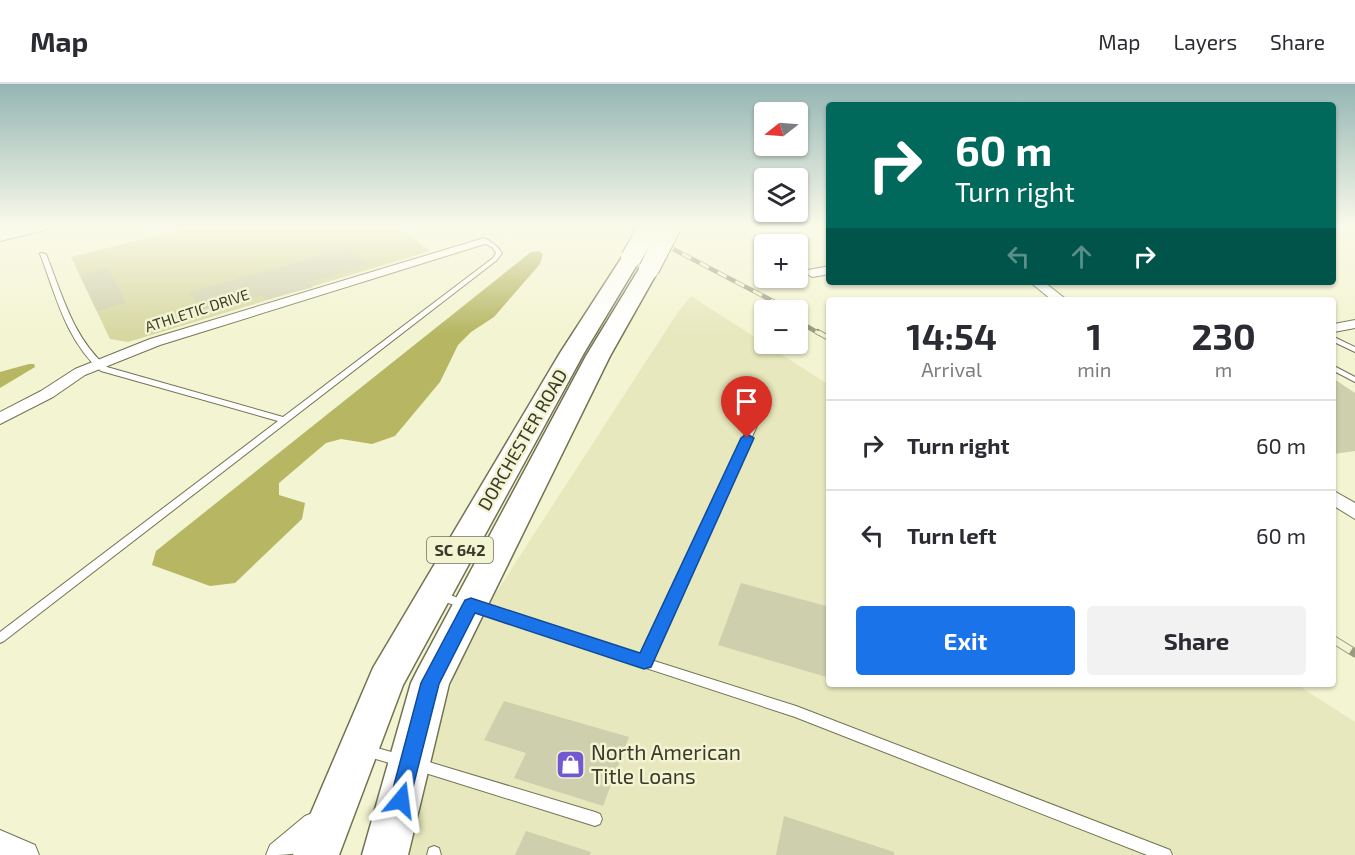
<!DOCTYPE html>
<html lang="en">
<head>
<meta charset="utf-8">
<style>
  body { margin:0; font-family:"Exo 2",sans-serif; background:#f2f2f3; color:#2b2b33; height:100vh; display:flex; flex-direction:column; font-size:22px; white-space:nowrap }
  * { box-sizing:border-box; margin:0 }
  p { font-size:20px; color:#7c7c81 }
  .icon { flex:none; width:33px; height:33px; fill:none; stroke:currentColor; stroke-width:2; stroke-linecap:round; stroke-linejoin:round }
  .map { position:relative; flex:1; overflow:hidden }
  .drawer { position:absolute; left:826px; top:213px; width:510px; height:390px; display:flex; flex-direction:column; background:#fff; border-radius:6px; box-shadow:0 2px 4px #0004 }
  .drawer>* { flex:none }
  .hud { position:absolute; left:826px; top:18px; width:510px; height:183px; border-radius:6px; box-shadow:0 2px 4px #0004; background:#00695c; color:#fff; overflow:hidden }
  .needle { width:39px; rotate:253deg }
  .fabs { position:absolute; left:754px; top:18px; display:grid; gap:12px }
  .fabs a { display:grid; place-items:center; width:54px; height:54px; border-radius:6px; background:#fff; box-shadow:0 2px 4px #0004; font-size:30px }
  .pin { position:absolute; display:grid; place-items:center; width:51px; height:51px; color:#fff; margin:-62px -26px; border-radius:50% 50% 50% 0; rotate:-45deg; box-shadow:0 0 6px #0007 }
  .pin .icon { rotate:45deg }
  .me { position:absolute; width:66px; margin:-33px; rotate:16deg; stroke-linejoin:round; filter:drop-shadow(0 0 4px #0008) }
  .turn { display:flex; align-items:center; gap:21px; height:126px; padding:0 30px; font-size:27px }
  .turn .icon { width:78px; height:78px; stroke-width:2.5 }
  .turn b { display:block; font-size:42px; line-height:51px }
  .lanes { display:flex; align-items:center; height:57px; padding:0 30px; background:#0003; justify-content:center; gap:30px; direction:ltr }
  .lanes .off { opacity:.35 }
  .eta { display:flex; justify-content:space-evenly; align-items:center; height:102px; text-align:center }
  .eta b { font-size:36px; font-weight:700; line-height:42px }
  .action { display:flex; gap:12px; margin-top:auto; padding:12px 30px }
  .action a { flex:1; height:69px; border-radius:6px; background:#1a73e8; color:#fff; font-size:24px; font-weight:700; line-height:69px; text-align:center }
  .action a+a { background:#f2f2f3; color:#2b2b33 }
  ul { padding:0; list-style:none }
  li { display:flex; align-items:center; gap:18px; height:90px; padding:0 30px; border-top:2px solid #e1e1e2 }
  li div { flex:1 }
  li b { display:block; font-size:22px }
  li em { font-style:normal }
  header { display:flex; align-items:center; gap:36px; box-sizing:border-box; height:84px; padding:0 30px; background:#fff; border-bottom:2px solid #e1e1e2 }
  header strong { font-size:28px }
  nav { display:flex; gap:33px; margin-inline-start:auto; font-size:21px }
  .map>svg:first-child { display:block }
  .built { fill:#e7e8bd }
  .green { fill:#d6d7a1 }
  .water { fill:#b6b663 }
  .building { fill:#cecfad }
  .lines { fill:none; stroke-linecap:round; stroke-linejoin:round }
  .lane-casing { stroke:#737354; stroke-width:2 }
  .street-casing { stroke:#737354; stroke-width:2 }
  .primary-casing { stroke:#737354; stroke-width:3 }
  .highway-casing { stroke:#737354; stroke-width:2 }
  .lane { fill:#fff; fill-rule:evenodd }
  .street { fill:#fff; fill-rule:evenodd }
  .primary { fill:#fff; fill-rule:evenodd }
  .highway { fill:#fff; fill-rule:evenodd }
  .rail-far2-casing { stroke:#989980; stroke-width:4.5 }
  .rail-far1-casing { stroke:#989980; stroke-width:6 }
  .rail-casing { stroke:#989980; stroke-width:9 }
  .rail-far2 { stroke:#f3f4d1; stroke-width:3; stroke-dasharray:10; stroke-linecap:butt }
  .rail-far1 { stroke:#f3f4d1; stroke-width:4; stroke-dasharray:12; stroke-linecap:butt }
  .rail { stroke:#f3f4d1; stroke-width:7; stroke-dasharray:20; stroke-linecap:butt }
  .primary-bridge-casing { stroke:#737354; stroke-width:22; stroke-linecap:butt }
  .primary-bridge { stroke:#fff; stroke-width:20 }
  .route { fill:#1a73e8; stroke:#114b97; stroke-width:1.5 }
  .labels { text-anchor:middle; stroke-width:5; stroke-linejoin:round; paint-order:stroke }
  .far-street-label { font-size:15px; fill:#3b3b2d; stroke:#f3f4d1 }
  .shield { fill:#f3f4d1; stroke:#72725e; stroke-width:1.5 }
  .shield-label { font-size:16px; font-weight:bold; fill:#3b3b2d }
  .street-label { font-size:18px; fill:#3b3b2d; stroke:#f3f4d1 }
  .near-poi-label { font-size:21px; fill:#3b3b2d; stroke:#f3f4d1; text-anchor:start }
</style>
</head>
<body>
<header>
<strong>Map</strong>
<nav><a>Map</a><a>Layers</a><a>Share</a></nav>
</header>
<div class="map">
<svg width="1355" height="771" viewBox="0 0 1355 771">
  <rect width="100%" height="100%" fill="#f3f4d1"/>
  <path class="built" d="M691 212 829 301 830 600H1296L1355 638V771H398L404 744 468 552 678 228Z"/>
  <path class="green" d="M197 142H397L430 167 128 258 110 255 71 173Z"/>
  <g class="water">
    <path d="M539 167 543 170 540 180 494 233 471 248 458 261 440 298 395 352 372 360 341 355 326 359 279 399V411L305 419 302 435 235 499 210 502 152 481 156 467 531 168Z"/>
    <path d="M29 280H34L35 283 0 304V288Z"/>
  </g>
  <g class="building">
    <path d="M350 164 368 181 308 198 313 203 266 216 262 211 201 228 189 208Z"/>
    <path d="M108 184 126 219 97 227 80 192Z"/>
    <path d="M1334 295 1355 309V367L1334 370Z"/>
    <path d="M741 499 830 523V594L718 561Z"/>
    <path d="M504 617 629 653 603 722 514 694 526 669 484 656Z"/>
    <path d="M784 732 894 768V771H776Z"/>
    <path d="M526 747 591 768 590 771H515Z"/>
  </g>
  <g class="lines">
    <defs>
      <g id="lane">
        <path d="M482 156C491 155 497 162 502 169L497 176 4 557 0 559V548L278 337 101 287C66 257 56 211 40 170L41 169 46 170C62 210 73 254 107 283L283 333 493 174 496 169 492 163 482 158Z"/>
        <path d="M1334 253 1355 263V268L1334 258Z"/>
        <path d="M1334 282 1355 293V298L1334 287Z"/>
        <path d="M763 311H769L770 313 651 576 796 622 1165 764 1170 766 1172 771H1147L795 633 436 515 435 512 436 509 440 508 641 572Z"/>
        <path d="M367 661 405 672 407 676 405 680 400 682 362 671 361 667 362 663Z"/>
        <path d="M419 675 595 728 600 730 602 735 600 740 595 742 419 687 414 685 412 681 414 677Z"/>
        <path d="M434 762 439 764 441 771H427L429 764Z"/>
      </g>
      <g id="street">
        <path d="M484 154 490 157 488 159 160 261 85 291 53 313 0 340V328L41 307 75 285 150 255Z"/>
        <path d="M830 182V190L812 193 806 189 808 186Z"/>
        <path d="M1030 198H1044L1067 216H1052Z"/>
        <path d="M1355 236V244L1334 248V240Z"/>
        <path d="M1334 407 1355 419V435L1334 422Z"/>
        <path d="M315 728 325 732 329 742C315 771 296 771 266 771L270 761 305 732Z"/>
        <path d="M0 746 35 761 39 771H0Z"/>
      </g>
      <g id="primary">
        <path d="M631 168 638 170 641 174 584 269 403 601 339 771H293L373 584 560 269 624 170Z"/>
        <path d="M649 179 656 181 659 185 610 272 449 600 408 771H362L411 599 417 587 586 272 639 185 642 181Z"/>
      </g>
      <path id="highway" d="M12 142H48L45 146 0 157V145Z"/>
    </defs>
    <use href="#lane" class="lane-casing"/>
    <use href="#street" class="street-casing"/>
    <use href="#primary" class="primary-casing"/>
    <use href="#highway" class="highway-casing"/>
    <use href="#lane" class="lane"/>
    <use href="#street" class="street"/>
    <use href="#primary" class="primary"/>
    <use href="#highway" class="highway"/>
    <defs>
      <g id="rail-far2">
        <path d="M629 142 790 226"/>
        <path d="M798 237 820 250"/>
      </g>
      <path id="rail-far1" d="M818 248 830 255"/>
      <path id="rail" d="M1334 556 1355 569"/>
    </defs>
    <use href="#rail-far2" class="rail-far2-casing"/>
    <use href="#rail-far1" class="rail-far1-casing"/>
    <use href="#rail" class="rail-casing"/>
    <use href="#rail-far2" class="rail-far2"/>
    <use href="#rail-far1" class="rail-far1"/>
    <use href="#rail" class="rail"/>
    <defs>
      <g id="primary-bridge">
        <path d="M631 174 650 142"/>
        <path d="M649 185 671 142"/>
      </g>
    </defs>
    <use href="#primary-bridge" class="primary-bridge-casing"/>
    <use href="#primary-bridge" class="primary-bridge"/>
  </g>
  <linearGradient id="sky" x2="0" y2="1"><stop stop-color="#94b5b3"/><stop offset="0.57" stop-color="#fafaea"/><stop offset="1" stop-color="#fafaea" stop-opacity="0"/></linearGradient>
  <rect width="1355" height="250" fill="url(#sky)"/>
  <path class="route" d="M747 350 754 354 651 583 644 585 475 529 439 600 408 723 401 726 394 723 390 716 421 599 465 516 471 514 640 569 741 354Z"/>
  <defs>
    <symbol id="shop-square" viewBox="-11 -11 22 22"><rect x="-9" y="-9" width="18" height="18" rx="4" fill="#7259d3" stroke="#f3f4d1"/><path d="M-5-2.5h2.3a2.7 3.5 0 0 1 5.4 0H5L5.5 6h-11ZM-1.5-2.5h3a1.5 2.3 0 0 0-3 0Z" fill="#fff"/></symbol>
  </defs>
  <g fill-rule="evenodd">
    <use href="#shop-square" x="554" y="664" width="33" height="33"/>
  </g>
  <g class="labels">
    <g class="far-street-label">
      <text transform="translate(197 227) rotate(-18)" y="5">ATHLETIC DRIVE</text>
    </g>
    <rect class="shield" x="427" y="453" width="66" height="26" rx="4.5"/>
    <g class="shield-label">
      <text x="460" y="472">SC 642</text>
    </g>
    <g class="street-label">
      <text transform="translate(523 356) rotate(-60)" y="6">DORCHESTER ROAD</text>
    </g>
    <g class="near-poi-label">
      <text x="591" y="676">North American<tspan x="591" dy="24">Title Loans</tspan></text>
    </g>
  </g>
</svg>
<div class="fabs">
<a><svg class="needle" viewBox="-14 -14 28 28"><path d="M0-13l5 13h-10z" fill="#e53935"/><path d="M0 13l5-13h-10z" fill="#7c7c81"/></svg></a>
<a><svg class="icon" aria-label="layers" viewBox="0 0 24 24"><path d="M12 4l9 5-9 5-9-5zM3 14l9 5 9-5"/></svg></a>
<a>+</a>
<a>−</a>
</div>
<div class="pin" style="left:747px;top:354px;background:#d93025"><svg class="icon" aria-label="arrive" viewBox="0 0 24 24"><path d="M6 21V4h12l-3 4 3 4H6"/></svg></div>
<svg class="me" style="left:401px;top:716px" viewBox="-20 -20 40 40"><path d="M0-17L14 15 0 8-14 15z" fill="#1a73e8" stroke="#fff" stroke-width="4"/></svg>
<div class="hud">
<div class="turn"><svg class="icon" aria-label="right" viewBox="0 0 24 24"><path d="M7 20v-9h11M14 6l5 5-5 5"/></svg><div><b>60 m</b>Turn right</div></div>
<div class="lanes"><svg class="icon off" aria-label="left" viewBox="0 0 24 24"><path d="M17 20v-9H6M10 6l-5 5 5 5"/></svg><svg class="icon off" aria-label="ahead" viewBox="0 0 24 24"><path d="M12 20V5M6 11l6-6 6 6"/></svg><svg class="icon" aria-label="right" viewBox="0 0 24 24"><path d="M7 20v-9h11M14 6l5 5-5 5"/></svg></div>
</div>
<section class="drawer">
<div class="eta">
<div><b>14:54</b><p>Arrival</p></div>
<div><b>1</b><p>min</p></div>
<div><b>230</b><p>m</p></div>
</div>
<ul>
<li><svg class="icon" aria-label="right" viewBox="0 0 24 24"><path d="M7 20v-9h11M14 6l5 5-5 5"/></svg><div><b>Turn right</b></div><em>60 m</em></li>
<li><svg class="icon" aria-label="left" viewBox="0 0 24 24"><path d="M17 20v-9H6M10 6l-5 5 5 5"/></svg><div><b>Turn left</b></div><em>60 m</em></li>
</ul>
<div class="action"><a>Exit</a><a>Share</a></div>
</section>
</div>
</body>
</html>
